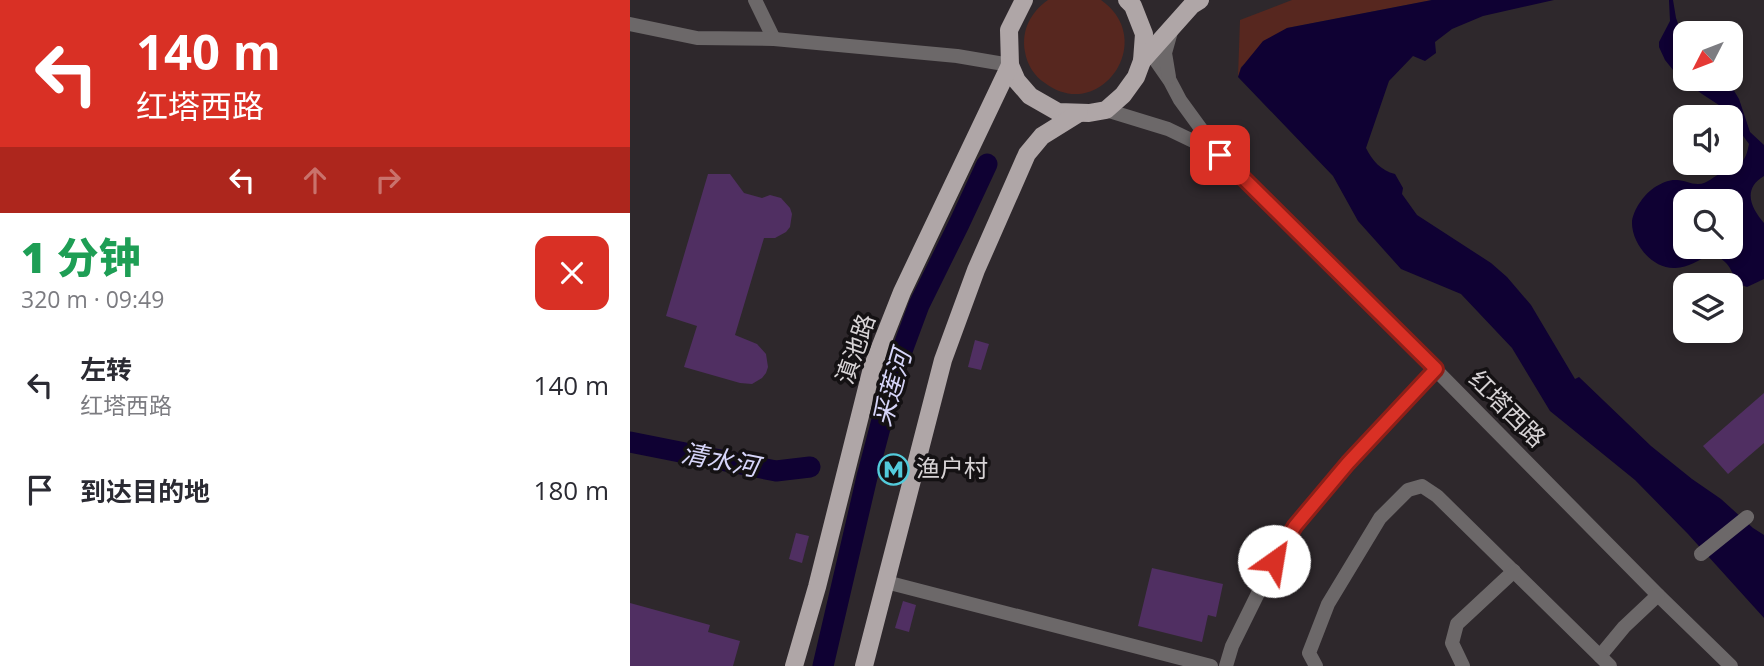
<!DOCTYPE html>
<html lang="zh">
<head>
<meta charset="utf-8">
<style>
  body { margin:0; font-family:"Open Sans","Noto Sans SC",sans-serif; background:#f7f7f7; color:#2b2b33; height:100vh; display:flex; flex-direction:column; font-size:26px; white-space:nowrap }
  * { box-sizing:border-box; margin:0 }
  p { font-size:23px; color:#7c7c81 }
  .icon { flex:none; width:38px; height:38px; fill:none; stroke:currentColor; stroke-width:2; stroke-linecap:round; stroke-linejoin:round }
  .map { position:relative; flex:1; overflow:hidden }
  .sheet { display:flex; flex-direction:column; background:#fff; width:630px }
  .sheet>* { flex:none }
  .banner { background:#d93025; color:#fff; overflow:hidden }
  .needle { width:46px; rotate:228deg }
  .controls { position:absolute; left:1043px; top:21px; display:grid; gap:14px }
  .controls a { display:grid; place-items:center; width:70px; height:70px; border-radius:14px; background:#fff; box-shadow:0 4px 10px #0003; font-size:35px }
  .pin { position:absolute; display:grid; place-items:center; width:60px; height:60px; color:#fff; margin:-30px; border-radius:14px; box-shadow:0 4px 10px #0006 }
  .me { position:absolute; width:77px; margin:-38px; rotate:32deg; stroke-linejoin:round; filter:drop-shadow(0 0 5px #0008) }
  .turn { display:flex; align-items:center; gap:24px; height:147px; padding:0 21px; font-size:32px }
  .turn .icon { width:91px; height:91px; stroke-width:2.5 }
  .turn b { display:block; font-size:49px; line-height:60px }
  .lanes { display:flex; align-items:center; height:66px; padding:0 21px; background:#0003; justify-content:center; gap:35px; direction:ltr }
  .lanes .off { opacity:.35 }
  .round { display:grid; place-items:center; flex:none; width:74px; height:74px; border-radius:14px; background:#f7f7f7 }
  .headline { display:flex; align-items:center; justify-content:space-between; height:119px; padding:0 21px }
  h1 { font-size:42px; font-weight:800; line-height:52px; color:#1e9e55 }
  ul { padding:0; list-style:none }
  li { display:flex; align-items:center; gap:21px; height:105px; padding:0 21px }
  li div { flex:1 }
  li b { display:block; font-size:26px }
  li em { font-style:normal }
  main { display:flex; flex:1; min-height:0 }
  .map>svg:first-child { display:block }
  .green { fill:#57271f }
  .water { fill:#0f0133; fill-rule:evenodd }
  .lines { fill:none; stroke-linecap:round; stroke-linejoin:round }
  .river { stroke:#0f0133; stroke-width:21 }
  .building { fill:#502f62 }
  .minor { stroke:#6c6869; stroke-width:14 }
  .major { stroke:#afa6a7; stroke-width:18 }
  .route-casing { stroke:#8d1f18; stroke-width:18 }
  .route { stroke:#d93025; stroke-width:12 }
  .labels { text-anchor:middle; stroke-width:7; stroke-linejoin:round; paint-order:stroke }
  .street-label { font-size:24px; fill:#d7d3d5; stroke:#141113 }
  .poi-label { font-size:24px; fill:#d7d3d5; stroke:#141113; text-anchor:start }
  .water-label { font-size:26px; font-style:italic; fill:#d6d5f9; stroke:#141113 }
</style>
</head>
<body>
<main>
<section class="sheet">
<div class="banner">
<div class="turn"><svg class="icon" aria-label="left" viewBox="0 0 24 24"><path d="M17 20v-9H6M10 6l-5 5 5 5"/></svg><div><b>140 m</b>红塔西路</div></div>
<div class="lanes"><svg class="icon" aria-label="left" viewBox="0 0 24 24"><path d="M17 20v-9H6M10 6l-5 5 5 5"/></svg><svg class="icon off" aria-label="ahead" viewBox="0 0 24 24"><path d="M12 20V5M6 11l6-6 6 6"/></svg><svg class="icon off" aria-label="right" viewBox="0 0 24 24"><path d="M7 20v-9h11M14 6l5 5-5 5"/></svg></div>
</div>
<div class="headline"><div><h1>1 分钟</h1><p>320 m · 09:49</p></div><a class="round" style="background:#d93025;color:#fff"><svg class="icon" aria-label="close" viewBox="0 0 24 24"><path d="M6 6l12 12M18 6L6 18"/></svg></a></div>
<ul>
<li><svg class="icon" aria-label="left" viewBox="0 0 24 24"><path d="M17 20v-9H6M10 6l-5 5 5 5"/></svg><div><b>左转</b><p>红塔西路</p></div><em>140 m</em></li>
<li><svg class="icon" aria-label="arrive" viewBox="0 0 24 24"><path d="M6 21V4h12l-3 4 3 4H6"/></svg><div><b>到达目的地</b></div><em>180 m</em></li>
</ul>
</section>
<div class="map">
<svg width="1134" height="666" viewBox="0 0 1134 666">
  <rect width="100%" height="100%" fill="#2e282c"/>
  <g class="green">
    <path d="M418 0H471C529 41 469 124 415 83 404 76 397 64 395 52 391 30 401 12 418 0Z"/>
    <path d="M662 0H802L657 28 611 67 608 77 610 20Z"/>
  </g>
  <g class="water">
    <path d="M802 0H924L853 16 822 29 805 42 806 53 795 61 783 56 759 81 736 148C742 160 751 171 765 174L773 188 772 194 787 215 861 263 877 277 901 305 945 379 949 377 1021 446 1062 479 1091 499 1123 528 1134 535V618L1058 534 1005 480 920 411 882 348 831 294 771 269 728 221 703 176 608 77 611 68 633 41 657 28Z"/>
    <path d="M1039 0H1043L1046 18 1055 43V79H1097L1109 99 1120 132 1134 145V176C1112 189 1121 208 1134 223V279L1117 287C1101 282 1105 271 1095 262 1091 258 1085 256 1080 254 1068 261 1059 267 1045 268 1022 269 1001 243 1002 221 1003 214 1007 206 1011 201 1018 190 1034 179 1047 180 1054 180 1060 184 1068 184 1078 184 1083 176 1092 173 1100 170 1109 167 1114 159 1117 155 1118 148 1119 144L1092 107 1072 94 1047 75 1035 60 1029 47V42L1040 21ZM1055 201H1101V247H1055Z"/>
  </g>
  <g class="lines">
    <g class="river">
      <path d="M0 442 146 471 180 467"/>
      <path d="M193 666 237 477 266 367 289 305 329 224 357 164"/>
    </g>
  </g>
  <g class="building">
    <path d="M78 174H100L114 193 132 198 140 195 151 198 160 208 162 214 160 227 156 232 145 238H134L105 335 127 344 136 354 138 367 136 373 132 378 122 384 110 383 54 367 67 326 36 316Z"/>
    <path d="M345 340 359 344 351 370 338 367Z"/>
    <path d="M1134 393V443L1098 474 1073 446Z"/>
    <path d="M166 533 179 536 172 563 159 559Z"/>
    <path d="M522 568 593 584 586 617 578 615 572 642 508 626Z"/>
    <path d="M273 601 286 605 279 632 265 628Z"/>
    <path d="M0 603 80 625 78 632 110 641 103 666H0Z"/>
  </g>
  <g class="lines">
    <g class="minor">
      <path d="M125 0 144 39"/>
      <path d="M0 24 67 38 144 39 327 56 380 65"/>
      <path d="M515 45 540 81 550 100 590 155 805 369 1028 595 1101 666"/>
      <path d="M539 77 535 53 542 28"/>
      <path d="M476 110 538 129 586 152"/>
      <path d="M1071 554 1117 517"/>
      <path d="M256 582 581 666"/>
      <path d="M970 656 994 627 1028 595"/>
      <path d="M596 666 602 646 644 561 665 526 718 463 805 369"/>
      <path d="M686 666 679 653 698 604 750 518 778 490 792 486 807 496 980 666"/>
      <path d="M833 666 822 643 827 624 884 571"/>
    </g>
    <g class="major">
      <path d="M394 0 379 30 380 65 387 81 400 96 428 112 459 113 476 110 493 95 506 77 512 61 514 34 503 6 497 0"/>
      <path d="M512 61 562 5 570 0"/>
      <path d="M164 666 187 587 242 368 272 292 380 65"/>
      <path d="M234 666 313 360 346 270 397 154 412 136 449 113"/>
    </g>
  </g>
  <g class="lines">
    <defs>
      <path id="route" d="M590 155 806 369 718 463 665 526 644 561"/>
    </defs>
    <use href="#route" class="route-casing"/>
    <use href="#route" class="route"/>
  </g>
  <defs>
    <symbol id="metro-ring" viewBox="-11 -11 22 22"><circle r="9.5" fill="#141113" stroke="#53cbdb" stroke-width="1.5"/><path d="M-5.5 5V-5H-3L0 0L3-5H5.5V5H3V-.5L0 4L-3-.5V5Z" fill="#53cbdb"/></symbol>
  </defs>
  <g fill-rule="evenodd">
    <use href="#metro-ring" x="246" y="452" width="35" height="35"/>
  </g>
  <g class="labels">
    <g class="street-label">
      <text transform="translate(226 349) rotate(-71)" y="8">滇池路</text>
      <text transform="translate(877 409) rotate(45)" y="8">红塔西路</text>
    </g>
    <g class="poi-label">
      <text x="286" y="477">渔户村</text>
    </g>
    <g class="water-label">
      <text transform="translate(262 388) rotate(-74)" y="9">采莲河</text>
      <text transform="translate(90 460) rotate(11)" y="9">清水河</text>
    </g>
  </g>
</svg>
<div class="controls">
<a><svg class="needle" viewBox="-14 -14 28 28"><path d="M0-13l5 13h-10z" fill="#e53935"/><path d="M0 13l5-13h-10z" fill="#7c7c81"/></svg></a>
<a><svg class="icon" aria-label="sound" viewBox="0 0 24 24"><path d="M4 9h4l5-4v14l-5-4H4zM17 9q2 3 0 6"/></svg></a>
<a><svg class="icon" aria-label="search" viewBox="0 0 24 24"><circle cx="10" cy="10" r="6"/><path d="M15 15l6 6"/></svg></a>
<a><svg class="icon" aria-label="layers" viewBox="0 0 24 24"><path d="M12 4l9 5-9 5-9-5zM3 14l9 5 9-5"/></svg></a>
</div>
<div class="pin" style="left:590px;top:155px;background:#d93025"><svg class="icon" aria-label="arrive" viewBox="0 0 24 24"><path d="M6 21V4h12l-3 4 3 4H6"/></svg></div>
<svg class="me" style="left:644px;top:561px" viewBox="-20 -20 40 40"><circle r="19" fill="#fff"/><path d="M0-13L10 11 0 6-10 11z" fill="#d93025"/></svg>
</div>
</main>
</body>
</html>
